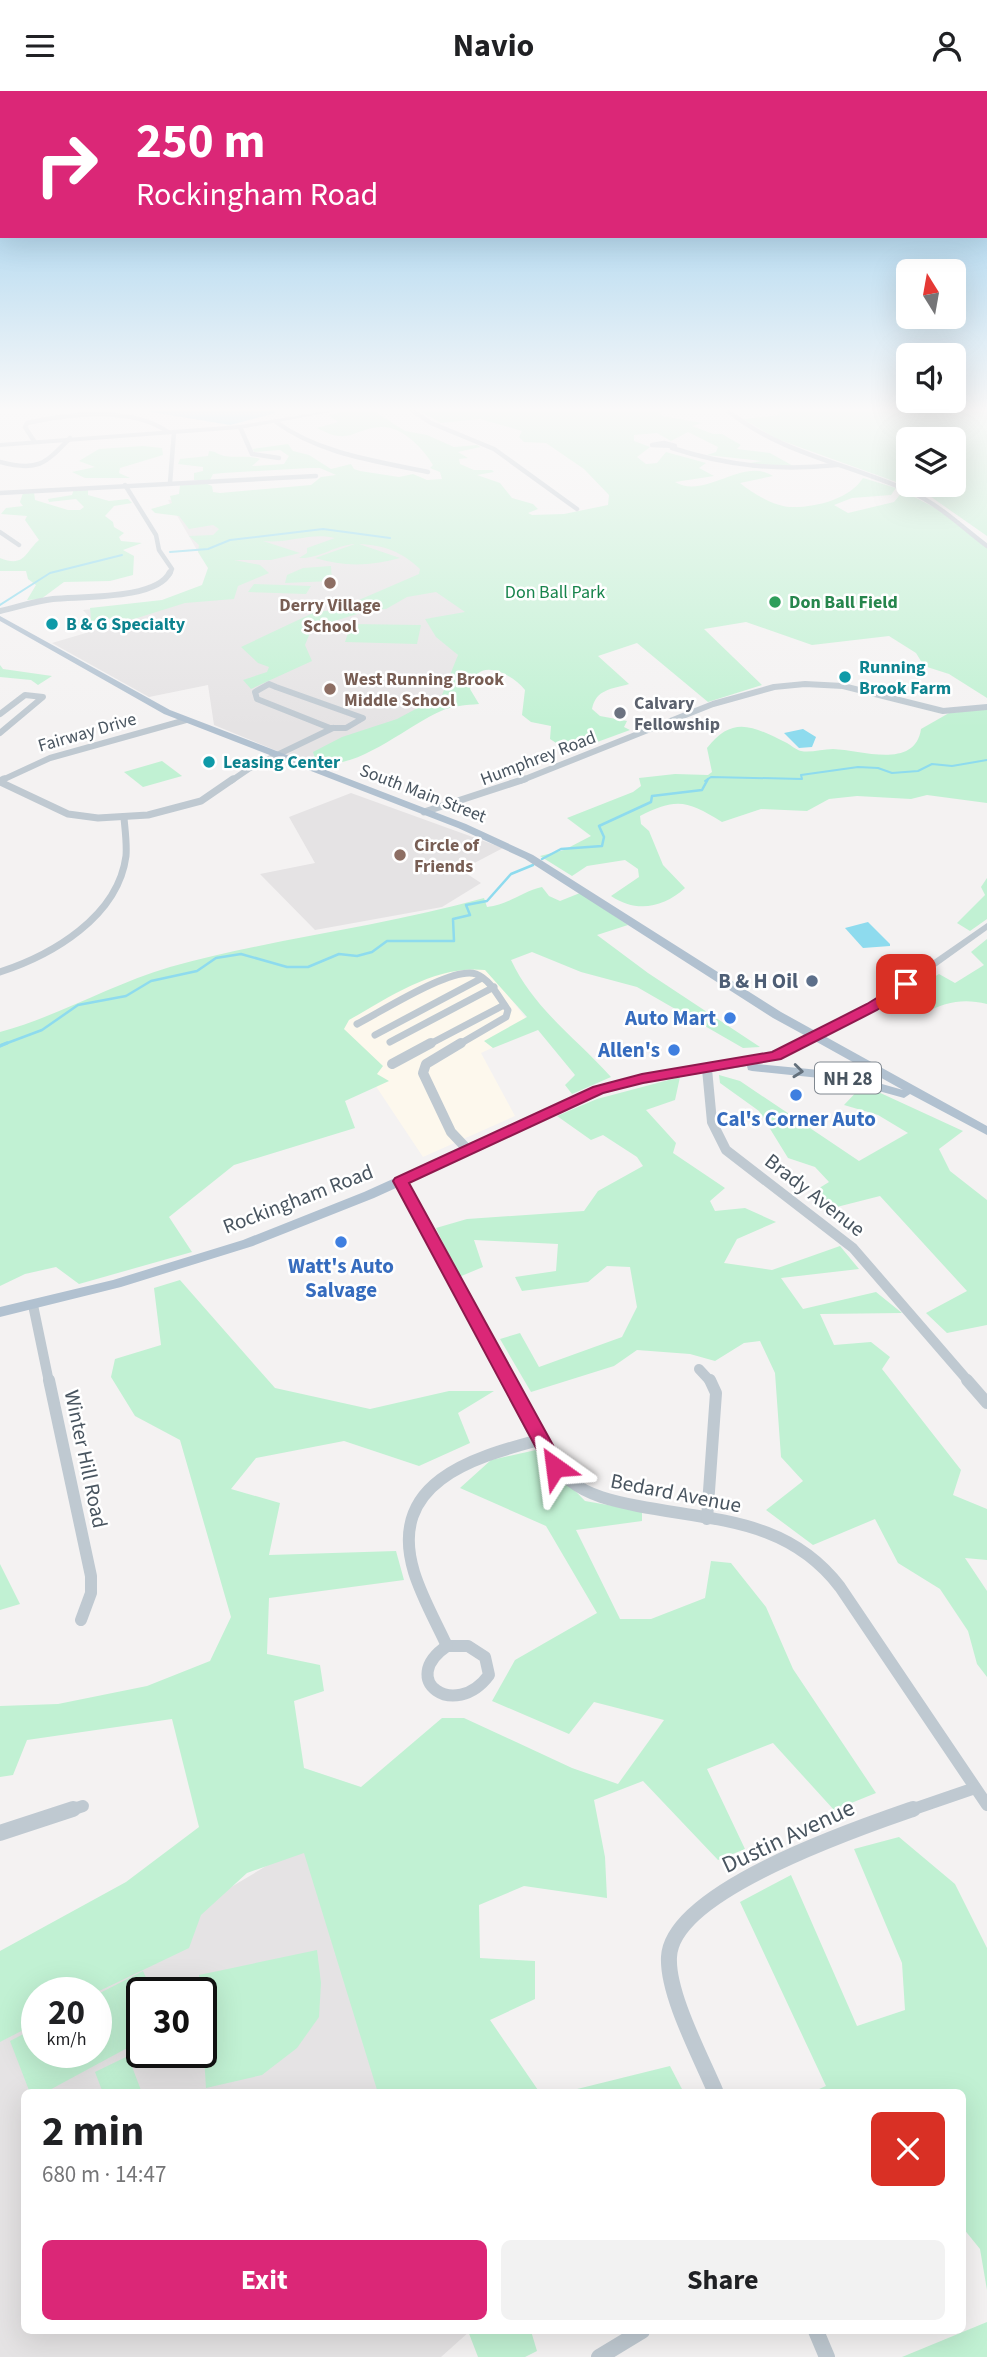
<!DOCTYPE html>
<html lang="en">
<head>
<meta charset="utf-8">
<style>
  body { margin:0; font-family:"Source Sans 3",sans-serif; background:#f2f2f2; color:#202124; height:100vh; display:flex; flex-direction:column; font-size:26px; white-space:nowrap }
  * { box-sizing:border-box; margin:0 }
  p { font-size:23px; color:#757577 }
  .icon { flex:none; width:38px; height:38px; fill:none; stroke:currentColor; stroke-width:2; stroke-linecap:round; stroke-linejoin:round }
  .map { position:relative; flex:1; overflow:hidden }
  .drawer { position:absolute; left:21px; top:1998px; width:945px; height:245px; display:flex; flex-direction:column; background:#fff; border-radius:10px; box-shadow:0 7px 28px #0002 }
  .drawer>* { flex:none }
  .banner { position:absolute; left:0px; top:0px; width:987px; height:147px; box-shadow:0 7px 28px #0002; background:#db2777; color:#fff; overflow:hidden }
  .needle { width:46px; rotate:349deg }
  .fabs { position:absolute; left:896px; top:168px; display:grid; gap:14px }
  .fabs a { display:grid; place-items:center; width:70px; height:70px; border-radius:10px; background:#fff; box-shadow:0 7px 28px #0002; font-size:35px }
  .speed { position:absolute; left:21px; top:1886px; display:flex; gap:14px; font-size:35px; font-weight:700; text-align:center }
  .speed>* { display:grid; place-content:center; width:91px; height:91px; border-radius:50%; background:#fff; box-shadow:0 7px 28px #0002; line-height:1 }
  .speed small { font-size:18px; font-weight:400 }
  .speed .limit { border:4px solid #111; border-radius:10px; background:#fff; color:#111 }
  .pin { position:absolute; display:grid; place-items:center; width:60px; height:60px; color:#fff; margin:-30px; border-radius:14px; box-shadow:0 4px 10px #0006 }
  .me { position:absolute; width:77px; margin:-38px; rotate:329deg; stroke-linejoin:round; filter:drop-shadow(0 0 5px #0008) }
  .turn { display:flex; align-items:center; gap:24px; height:147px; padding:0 21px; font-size:32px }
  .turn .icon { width:91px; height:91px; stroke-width:2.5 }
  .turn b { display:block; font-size:49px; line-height:60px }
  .round { display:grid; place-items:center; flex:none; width:74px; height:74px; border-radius:10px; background:#f2f2f2 }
  .head { display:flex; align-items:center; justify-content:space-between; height:119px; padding:0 21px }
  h1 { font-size:42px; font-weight:700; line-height:52px }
  .button { display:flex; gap:14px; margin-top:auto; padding:14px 21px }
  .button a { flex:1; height:80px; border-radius:10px; background:#db2777; color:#fff; font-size:28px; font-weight:700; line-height:80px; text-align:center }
  .button a+a { background:#f2f2f2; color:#202124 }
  header { display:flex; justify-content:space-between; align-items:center; height:91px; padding:0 21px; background:#fff; font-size:32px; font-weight:700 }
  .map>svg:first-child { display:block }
  .commercial { fill:#fdf8ed }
  .education { fill:#e5e3e4; fill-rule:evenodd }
  .green { fill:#c1f1d3; fill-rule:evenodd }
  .water { fill:#8edbee }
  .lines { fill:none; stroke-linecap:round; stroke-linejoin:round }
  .stream-far2 { stroke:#8edbee; stroke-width:2 }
  .stream-far1 { stroke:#8edbee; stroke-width:2.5 }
  .stream { stroke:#8edbee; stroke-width:3.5 }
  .minor-far5 { stroke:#bfc9d1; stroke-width:4.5 }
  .minor-far4 { stroke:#bfc9d1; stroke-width:6 }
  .minor-far3 { stroke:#bfc9d1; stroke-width:7 }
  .minor-far2 { stroke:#bfc9d1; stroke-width:10 }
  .minor-far1 { stroke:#bfc9d1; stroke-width:12 }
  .minor { stroke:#bfc9d1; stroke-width:16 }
  .tertiary { fill:#bfc9d1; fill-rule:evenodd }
  .primary { fill:#b1c1d0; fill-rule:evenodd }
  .oneway { stroke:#63707c }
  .route { fill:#db2777; stroke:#8e194d; stroke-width:2 }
  .education-dot { fill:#8d6e63; stroke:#fff; stroke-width:2.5 }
  .leisure-dot { fill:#2e9e5b; stroke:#fff; stroke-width:2.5 }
  .culture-dot { fill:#0f9aa8; stroke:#fff; stroke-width:2.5 }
  .worship-dot { fill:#6b7280; stroke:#fff; stroke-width:2.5 }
  .service-dot { fill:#5c6f8a; stroke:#fff; stroke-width:2.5 }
  .shop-dot { fill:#3f7fe0; stroke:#fff; stroke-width:2.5 }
  .labels { text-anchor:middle; stroke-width:5; stroke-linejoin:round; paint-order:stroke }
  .far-park-label { font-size:18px; fill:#17844c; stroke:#fff }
  .far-leisure-label { font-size:18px; font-weight:bold; fill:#27864d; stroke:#fff; text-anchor:start }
  .far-education-label { font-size:18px; font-weight:bold; fill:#785e54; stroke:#fff; text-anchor:start }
  .far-culture-label { font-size:18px; font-weight:bold; fill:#0d838f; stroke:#fff; text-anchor:start }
  .far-worship-label { font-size:18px; font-weight:bold; fill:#5b616d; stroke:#fff; text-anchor:start }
  .far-street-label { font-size:18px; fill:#495560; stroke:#fff }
  .shield { fill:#fff; stroke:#808890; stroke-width:2 }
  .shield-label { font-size:19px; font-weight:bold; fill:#495560 }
  .service-label { font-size:21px; font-weight:bold; fill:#4e5e75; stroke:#fff; text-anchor:end }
  .shop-label { font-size:21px; font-weight:bold; fill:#366cbe; stroke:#fff; text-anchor:end }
  .street-label { font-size:21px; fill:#495560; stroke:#fff }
  .near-street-label { font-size:24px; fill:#495560; stroke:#fff }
</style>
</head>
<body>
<header><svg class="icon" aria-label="menu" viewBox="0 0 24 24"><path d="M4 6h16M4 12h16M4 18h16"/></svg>Navio<svg class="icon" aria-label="person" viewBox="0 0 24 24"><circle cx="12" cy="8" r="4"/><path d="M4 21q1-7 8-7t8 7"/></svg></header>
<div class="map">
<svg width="987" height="2266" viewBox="0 0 987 2266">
  <rect width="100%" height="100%" fill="#f4f2f2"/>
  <path class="commercial" d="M469 854 534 938 481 962 515 1025 423 1066 308 893Z"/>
  <g class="education">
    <path d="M335 393 469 524 426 528 458 564 451 602 311 674 214 634 208 594 149 606 52 552 130 529 121 521 91 528 83 519 235 505 197 459 168 409Z"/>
    <path d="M351 702 503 757 461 779 481 792 442 816 315 839 260 783 315 772 289 726Z"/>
    <path d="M312 1748 406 2002H24V2240H470L441 2266H0V1933L37 1911V1962H96V1902H52ZM142 1902H201V1962H142Z"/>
  </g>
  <g class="green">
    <path d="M347 320H374L405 340 427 344 454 356 477 354 480 356 458 361 468 367 459 368 460 373 474 379H492L494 381 477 384 500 392 512 407 533 413 538 418 528 422 532 424 564 423 608 414 609 404 584 378 546 352 524 351 519 346 522 340 480 328 441 332 420 320H663L660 322 663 325 702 332 692 335 713 343H722L741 354 737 358 770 362 795 376 752 377 750 372 762 370 707 364 716 361 718 356 688 341 671 350 657 342 634 344V350L650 356 637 366 646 373 657 372 666 361 706 372 699 377 714 385 675 391C706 409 742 365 773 385L740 392C752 402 773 415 790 416 815 417 850 408 863 387L896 397 891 404 852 407 834 414 848 422 894 411 903 400 939 419 987 457V607L949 583 924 575 916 562 889 545 812 554 746 531 704 538 762 594 708 611 637 552 598 565 629 593C612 598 596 598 592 618L600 625 627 630 624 636 630 639 570 661 550 648 551 635 531 631 522 624 525 599C511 582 476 564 470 598L479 613C466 614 452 615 441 620 406 635 352 684 316 670L313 661 342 646 397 628 442 604 458 564 436 546 425 528 465 521 436 501 407 506 386 518 370 519 312 537 305 554 312 570 251 598 243 589 267 581 269 576 258 572 241 556 313 522 338 518 419 483 420 478C402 461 384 454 359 453L400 467C371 475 344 476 315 467L355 453C335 454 320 468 299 467L307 462V457L335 447C310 441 289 453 263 450L300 462 271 469H234L260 474 269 482 238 495 234 508 185 512 134 528 115 527 82 531 91 527 90 517 162 509 202 494 208 477 198 461 199 454 189 445 213 444 219 438 213 434 189 438 179 425 155 422 151 418 172 412 170 405 179 403 180 394 205 392 212 395 213 401 220 402 311 394 321 386 336 384 320 377H309L223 382 213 383 210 389H194V382L203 380V376L178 373 180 368 208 365 209 360C216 360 218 364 225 365 238 367 248 364 260 368L252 375 284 373 289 365 280 359 254 361 253 358 288 353 293 360 309 364 331 378 351 373 354 378 360 380 399 386 413 383 427 389 442 388 440 381 430 377 433 374C424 358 401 334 381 336 352 338 350 355 317 337L338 331 328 324Z"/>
    <path d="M776 320H987V445L924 401 777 348 743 328 781 324ZM908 348H954V394H908Z"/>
    <path d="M143 355 162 357 163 364 120 377 119 382 130 387H85L72 381 95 376 79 370 99 358Z"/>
    <path d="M88 397V404L109 410 128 408 132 412 114 415 105 425 113 431 114 436 124 442 119 446 121 450 142 452 123 459 134 465 133 484 110 490 64 491 41 508 27 509 36 494 28 488 26 480H0V467C25 477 25 461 39 449L25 429 27 425 1 423 6 417 23 415 20 411 23 402 34 401 35 409 68 419H80L84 416 76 408 49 411 48 408 72 404 74 398Z"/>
    <path d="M331 475 332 490 285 492 287 484 303 477Z"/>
    <path d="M254 493 311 495 306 503 248 501Z"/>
    <path d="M351 533 421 534 417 553 345 551Z"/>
    <path d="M0 574 3 578 52 585 38 594 31 589 0 586Z"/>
    <path d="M987 618V712L927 704 911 708 857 705 829 708 807 720 761 718 722 731C688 710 677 706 640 725L641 733 649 740 663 774 685 797C663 817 636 822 611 805L639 786 638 778 625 769 587 775 572 785 540 765 564 759 591 745 567 727 633 701 641 695 639 687 675 683 708 684 712 681 707 657C733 623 754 636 787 652 791 654 796 659 801 660 810 662 823 658 833 658 861 659 915 679 921 638L949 622Z"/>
    <path d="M162 670 182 685 143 696 124 681Z"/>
    <path d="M987 787V828L970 840 957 832 985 804 981 796Z"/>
    <path d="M542 796 549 805 560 810 580 802 628 834 597 844 648 882 760 956 743 957 637 896 581 881 532 861 511 869C534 918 576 947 611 986L572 1003 565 994 575 984 538 939 493 957 484 950 527 926 485 879C436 874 391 905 349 929L344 938 383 975 377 983 389 990 345 1010 355 1037 234 1074 169 1126 192 1161 79 1193 56 1176 25 1183 0 1195V941C59 925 112 893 170 876 274 847 381 836 484 807L487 816C508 814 521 801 542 796Z"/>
    <path d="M987 848V913C963 907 946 911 924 922L897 908 939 883 955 892 984 874 971 861Z"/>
    <path d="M719 984 740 990 859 1070 908 1042 878 1024 844 1014 863 994 963 1040 939 1058 950 1080 987 1109V1234L947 1242 926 1222 967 1200 880 1105 825 1119 808 1104 829 1091 815 1076 788 1067 759 1020 720 992Z"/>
    <path d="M680 986 675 1009 646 1019 676 1052 673 1062 725 1097 710 1110 715 1120 745 1117 776 1131 737 1148 724 1172 772 1179 840 1155 859 1178 781 1187 803 1218 876 1201 902 1222 820 1223 834 1254 871 1251 890 1266 882 1278 961 1379 953 1404 987 1418V1469L965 1467 987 1500V1586L977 1573 968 1540 940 1498 898 1472 875 1428 813 1454 766 1419 803 1390 781 1366 775 1282 760 1250 744 1252 715 1270 690 1263 637 1259 614 1275 531 1301 500 1248 520 1242 539 1276 622 1246 637 1216 630 1176 607 1175 588 1191 522 1200 515 1186 556 1180 558 1153 474 1149 483 1176 459 1186 436 1137 467 1128 584 1120 598 1100 643 1075 637 1066 603 1044 591 1049 557 1025 597 1008Z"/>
    <path d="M180 1189 275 1297 370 1318 449 1300H494L458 1322 470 1352 419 1375 344 1350 256 1367 231 1398 280 1412 269 1464 396 1460 404 1489 269 1507 267 1563 320 1574 324 1600 294 1610 304 1677 361 1696 442 1627H464L572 1677 618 1693 664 1629 594 1611 569 1643 492 1610 515 1569 597 1522 546 1435 460 1397 491 1369 536 1359 585 1410 642 1420V1430L576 1439 620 1528H651L705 1507 711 1470 731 1472 766 1516 793 1578 876 1702 834 1719 773 1652 707 1678 745 1758 718 1769 643 1690 594 1709 605 1766 607 1807 524 1795 479 1814 480 1867 535 1870V1908L490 1929 540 2002H378L304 1762 247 1782 201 1824 189 1857 95 1902H37V1932L0 1951V1860L126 1791 199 1736 172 1628 27 1649 13 1684 0 1686V1615L58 1613 147 1595 210 1570 231 1526 180 1349 135 1325 111 1286 115 1268 161 1254 154 1197Z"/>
    <path d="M0 1473 20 1513 0 1519Z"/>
    <path d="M899 1746 955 1793 987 1857V2199L980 2158 963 2137 962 2002H810L826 1995 740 1811 791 1784 857 1935 905 1919 902 1872 854 1758Z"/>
    <path d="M317 1859 321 1892 319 1926 297 1957 262 1984 206 1997 199 1884Z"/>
    <path d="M143 1880 153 1902H142V1949L44 2002H30L10 1950 37 1936V1962H96V1904Z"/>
    <path d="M128 1965 142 2002H103L95 1981Z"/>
    <path d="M670 1975 684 2002H561Z"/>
    <path d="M987 2231V2266H902Z"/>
    <path d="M468 2240H531L537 2260 525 2266H478Z"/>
  </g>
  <g class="water">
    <path d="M145 320H274L276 322 230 334Z"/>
    <path d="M803 638 816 646 812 656 799 657 784 642Z"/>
    <path d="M868 831 890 853V855L863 857 845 837Z"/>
  </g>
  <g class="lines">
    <g class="stream-far2">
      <path d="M170 461 208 458 230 449 323 438 390 447"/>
      <path d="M0 514 50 482 122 464"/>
      <path d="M705 690 711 686 802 688 801 684 858 676 878 677 892 682 918 680 932 673 952 675 987 669"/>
    </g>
    <g class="stream-far1">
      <path d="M542 768 561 758 602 755 604 746 599 735 651 711 652 705 702 699 708 688"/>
      <path d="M2 954 42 939 78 914 126 905 151 890 197 880 216 867 241 863 287 876H308L339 863 357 865 372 861 387 850H454L453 828 470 824 466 814 487 810 511 783 533 774"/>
    </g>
    <path class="stream" d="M0 955 7 952"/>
    <g class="minor-far5">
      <path d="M413 320 431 332 494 358 577 418"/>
      <path d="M728 320C783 364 851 373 913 402 941 415 963 437 987 455"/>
      <path d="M276 331C320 363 376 370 428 381"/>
      <path d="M240 336 252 363 279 367"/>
      <path d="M34 350 25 336 27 332C68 323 132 315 168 341"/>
      <path d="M664 352 675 355 652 354Z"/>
      <path d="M672 357C728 375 778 380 837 374"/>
      <path d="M0 371C38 381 45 373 70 347"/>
      <path d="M170 392 174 341"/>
      <path d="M125 394 156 444 159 459 172 478 170 483"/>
      <path d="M0 402 316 385"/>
      <path d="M0 441 19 454"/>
    </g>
    <g class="minor-far4">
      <path d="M0 520C18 516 35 510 53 508 81 505 157 509 170 481"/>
      <path d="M269 593 276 596 363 627 346 637H330L257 608 255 601Z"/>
      <path d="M0 623 25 604 43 606 0 642"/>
      <path d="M0 690 50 667 186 629"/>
      <path d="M231 690 250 677 333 637"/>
      <path d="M520 690 713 613 774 596 805 593 843 595 943 620 987 616"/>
    </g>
    <g class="minor-far3">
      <path d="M0 690 4 688"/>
      <path d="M0 691 68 723 98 727 148 724 201 710 233 688"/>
      <path d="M424 721 525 688"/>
      <path d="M0 881C52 864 118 826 126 765 127 752 125 739 124 727"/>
      <path d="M357 933C381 921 452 875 476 883 491 889 499 907 508 919L506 926 458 954"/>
      <path d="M375 944 482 887"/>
      <path d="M390 951 494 896"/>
      <path d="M428 954 504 914"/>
    </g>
    <g class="minor-far2">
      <path d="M461 952 426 973 423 982 451 1041 468 1059"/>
      <path d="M392 973 431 952"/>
      <path d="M707 978 712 1031 726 1059 853 1157 969 1291"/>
      <path d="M400 1090 508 1291"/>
      <path d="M33 1214 49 1291"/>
      <path d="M699 1278 711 1291"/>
    </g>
    <g class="minor-far1">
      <path d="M49 1289 91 1485V1502L81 1529"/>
      <path d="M507 1289C525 1322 540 1365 569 1389 589 1405 613 1410 638 1415 716 1430 788 1428 840 1496L987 1714"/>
      <path d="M967 1289 987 1312"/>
      <path d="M707 1428 716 1302 710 1289"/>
      <path d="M447 1555H468L485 1566 489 1584C455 1630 397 1589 447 1555Z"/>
      <path d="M447 1555C436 1531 422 1507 414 1481 387 1392 471 1367 539 1349"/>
      <path d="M68 1720 83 1715"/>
      <path d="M908 1720 975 1697"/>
    </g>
    <g class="minor">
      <path d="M0 1742 73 1718"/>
      <path d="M716 2002C701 1966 667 1903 669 1866 672 1800 858 1737 913 1718"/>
      <path d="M816 2240 827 2266"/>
      <path d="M599 2266 642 2240"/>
    </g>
    <g class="tertiary">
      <path d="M327 320H336L240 338 0 356V352L240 334Z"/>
      <path d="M987 832V839L884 913 818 948 814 949 809 946 876 909Z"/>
    </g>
    <path class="primary" d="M0 525 170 619 466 733 533 764 781 921 987 1035V1044L910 1003 904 1007 839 989 752 980 748 979 747 975 643 992 602 1003 374 1107 253 1155 121 1196 0 1226V1216L113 1189 243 1149 364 1101 594 997 642 984 761 965 806 945 773 927 525 768 458 737 164 623 0 530ZM815 950 903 999 840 981 757 973 768 971Z"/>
  </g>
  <defs><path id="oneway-chevron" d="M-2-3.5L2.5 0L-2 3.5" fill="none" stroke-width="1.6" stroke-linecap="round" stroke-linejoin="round" transform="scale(1.75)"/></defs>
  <use class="oneway" href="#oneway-chevron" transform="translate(798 980) rotate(6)"/>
  <linearGradient id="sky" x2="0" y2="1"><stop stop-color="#84c4ea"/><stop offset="0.5" stop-color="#faf9f9"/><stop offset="1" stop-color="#faf9f9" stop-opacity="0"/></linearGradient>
  <rect width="987" height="637" fill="url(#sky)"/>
  <path class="route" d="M906 889 913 893 911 896 877 919 781 968 643 992 603 1002 409 1092 565 1376 555 1383 549 1381 393 1090 395 1087 593 996 642 983 772 961 867 913Z"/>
  <g class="education-dot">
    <circle cx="330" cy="492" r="7"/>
    <circle cx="330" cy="598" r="7"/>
    <circle cx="400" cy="764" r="7"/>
  </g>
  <circle class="leisure-dot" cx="775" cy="511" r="7"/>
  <g class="culture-dot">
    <circle cx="52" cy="533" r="7"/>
    <circle cx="845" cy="586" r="7"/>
    <circle cx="209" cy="671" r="7"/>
  </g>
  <circle class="worship-dot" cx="620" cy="622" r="7"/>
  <circle class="service-dot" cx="812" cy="890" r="7"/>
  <g class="shop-dot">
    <circle cx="730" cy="927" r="7"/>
    <circle cx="674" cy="959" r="7"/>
    <circle cx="796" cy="1004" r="7"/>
    <circle cx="341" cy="1151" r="7"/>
  </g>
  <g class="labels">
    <g class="far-park-label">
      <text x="555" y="507">Don Ball Park</text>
    </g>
    <g class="far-leisure-label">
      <text x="789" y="517">Don Ball Field</text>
    </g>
    <g class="far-education-label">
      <text x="330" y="520" text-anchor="middle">Derry Village<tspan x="330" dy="21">School</tspan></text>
      <text x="344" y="594">West Running Brook<tspan x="344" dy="21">Middle School</tspan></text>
      <text x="414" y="760">Circle of<tspan x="414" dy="21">Friends</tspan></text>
    </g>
    <g class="far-culture-label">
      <text x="66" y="539">B &amp; G Specialty</text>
      <text x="859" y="582">Running<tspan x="859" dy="21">Brook Farm</tspan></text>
      <text x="223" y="677">Leasing Center</text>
    </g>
    <g class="far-worship-label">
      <text x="634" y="618">Calvary<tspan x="634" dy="21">Fellowship</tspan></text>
    </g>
    <g class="far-street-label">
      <text transform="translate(87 641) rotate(-16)" y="6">Fairway Drive</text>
      <text transform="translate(538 667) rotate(-21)" y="6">Humphrey Road</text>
      <text transform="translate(423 702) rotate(21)" y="6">South Main Street</text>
    </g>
    <rect class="shield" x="815" y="971.5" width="66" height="31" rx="5"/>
    <g class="shield-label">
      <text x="848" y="994">NH 28</text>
    </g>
    <g class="service-label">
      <text x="798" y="897">B &amp; H Oil</text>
    </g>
    <g class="shop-label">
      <text x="716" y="934">Auto Mart</text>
      <text x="660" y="966">Allen's</text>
      <text x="796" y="1035" text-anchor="middle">Cal's Corner Auto</text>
      <text x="341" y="1182" text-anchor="middle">Watt's Auto<tspan x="341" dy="24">Salvage</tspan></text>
    </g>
    <g class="street-label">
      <text transform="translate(815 1104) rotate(38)" y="7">Brady Avenue</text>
      <text transform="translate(298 1108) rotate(-21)" y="7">Rockingham Road</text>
      <text transform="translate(86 1368) rotate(78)" y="7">Winter Hill Road</text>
      <text transform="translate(676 1402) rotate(11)" y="7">Bedard Avenue</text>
    </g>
    <g class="near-street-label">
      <text transform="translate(788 1745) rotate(-25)" y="8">Dustin Avenue</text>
    </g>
  </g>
</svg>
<div class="fabs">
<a><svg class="needle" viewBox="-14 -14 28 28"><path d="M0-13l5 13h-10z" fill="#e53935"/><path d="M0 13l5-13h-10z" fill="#757577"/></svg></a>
<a><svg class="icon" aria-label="sound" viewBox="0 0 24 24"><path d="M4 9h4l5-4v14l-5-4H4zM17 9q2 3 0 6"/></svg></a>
<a><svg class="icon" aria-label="layers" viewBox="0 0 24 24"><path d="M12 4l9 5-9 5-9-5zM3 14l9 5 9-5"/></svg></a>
</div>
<div class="speed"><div>20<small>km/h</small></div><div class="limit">30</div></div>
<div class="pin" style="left:906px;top:893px;background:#d93025"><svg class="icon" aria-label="arrive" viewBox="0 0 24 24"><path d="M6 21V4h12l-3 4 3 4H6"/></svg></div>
<svg class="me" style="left:555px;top:1376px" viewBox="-20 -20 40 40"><path d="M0-17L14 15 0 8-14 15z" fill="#db2777" stroke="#fff" stroke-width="4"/></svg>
<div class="banner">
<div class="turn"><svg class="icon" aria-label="right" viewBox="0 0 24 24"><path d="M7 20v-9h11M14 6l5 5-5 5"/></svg><div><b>250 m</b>Rockingham Road</div></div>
</div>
<section class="drawer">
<div class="head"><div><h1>2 min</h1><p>680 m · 14:47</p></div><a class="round" style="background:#d93025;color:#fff"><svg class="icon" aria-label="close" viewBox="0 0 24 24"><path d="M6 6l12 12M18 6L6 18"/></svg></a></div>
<div class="button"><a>Exit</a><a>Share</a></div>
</section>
</div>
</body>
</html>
